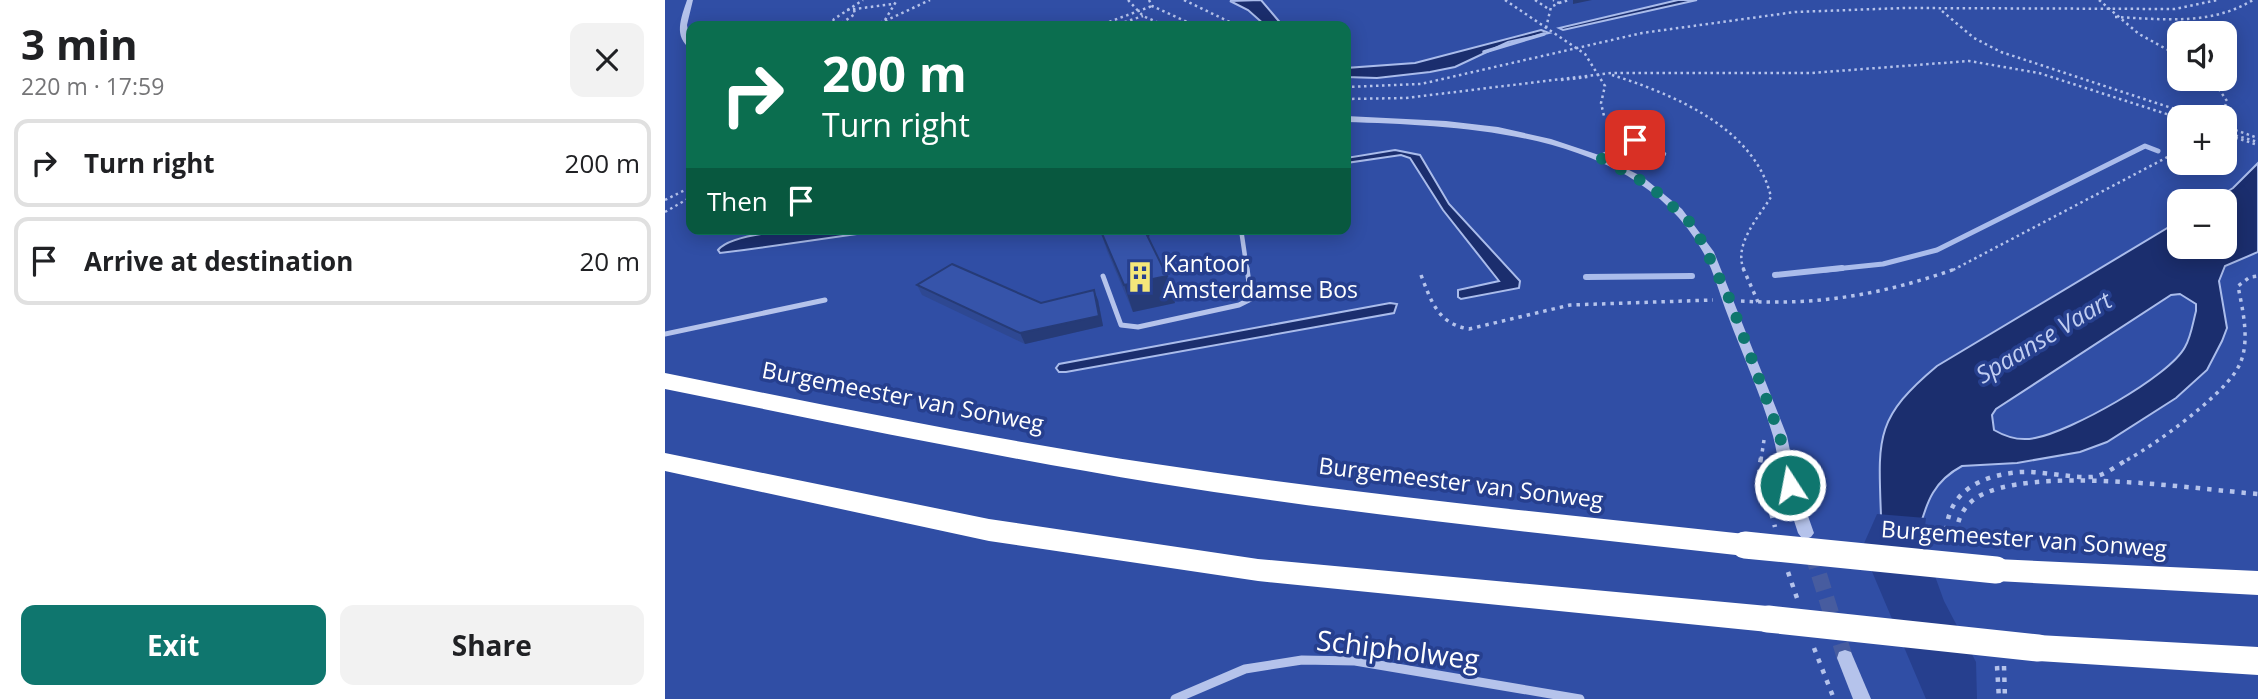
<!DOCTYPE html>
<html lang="en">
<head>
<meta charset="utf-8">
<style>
  body { margin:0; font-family:"Open Sans",sans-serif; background:#f2f2f2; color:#202124; height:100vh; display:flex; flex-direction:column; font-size:26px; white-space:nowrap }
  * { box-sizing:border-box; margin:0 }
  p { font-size:23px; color:#757577 }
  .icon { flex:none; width:38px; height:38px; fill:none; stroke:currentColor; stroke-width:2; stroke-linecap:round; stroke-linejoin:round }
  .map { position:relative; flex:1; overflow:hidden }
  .panel { display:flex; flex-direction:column; background:#fff; width:665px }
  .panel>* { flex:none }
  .hud { position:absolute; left:21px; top:21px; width:665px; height:214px; border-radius:14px; box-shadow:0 4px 18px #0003; background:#0b6e4f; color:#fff; overflow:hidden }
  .fabs { position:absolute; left:1502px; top:21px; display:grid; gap:14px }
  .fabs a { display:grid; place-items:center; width:70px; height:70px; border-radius:14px; background:#fff; box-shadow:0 4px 18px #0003; font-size:35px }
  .pin { position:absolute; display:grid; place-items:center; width:60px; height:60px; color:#fff; margin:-30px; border-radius:14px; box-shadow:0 4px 10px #0006 }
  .me { position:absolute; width:77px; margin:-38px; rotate:349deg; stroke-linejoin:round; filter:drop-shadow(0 0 5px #0008) }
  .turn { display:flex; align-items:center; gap:24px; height:147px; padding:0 21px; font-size:32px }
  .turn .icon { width:91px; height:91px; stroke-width:2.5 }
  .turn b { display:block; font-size:49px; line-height:60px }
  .then { display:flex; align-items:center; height:66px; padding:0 21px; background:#0003; gap:14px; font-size:26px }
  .round { display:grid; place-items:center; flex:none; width:74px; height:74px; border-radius:14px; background:#f2f2f2 }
  .overview { display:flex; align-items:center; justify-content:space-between; height:119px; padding:0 21px }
  h1 { font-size:42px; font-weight:700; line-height:52px }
  .primary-button { display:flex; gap:14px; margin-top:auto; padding:14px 21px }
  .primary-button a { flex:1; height:80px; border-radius:14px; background:#0f766e; color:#fff; font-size:28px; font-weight:700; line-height:80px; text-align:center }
  .primary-button a+a { background:#f2f2f2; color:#202124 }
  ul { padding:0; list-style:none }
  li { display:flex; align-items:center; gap:21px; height:88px; margin:0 14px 10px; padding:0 7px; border:4px solid #e0e0e0; border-radius:14px }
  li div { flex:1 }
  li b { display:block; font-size:26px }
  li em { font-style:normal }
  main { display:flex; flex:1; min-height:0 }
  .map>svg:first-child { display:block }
  .green { fill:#304ea5; fill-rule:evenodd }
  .water { fill:#1b2e6e; stroke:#aabceb; stroke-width:2; fill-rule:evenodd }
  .pier { fill:#263f8e }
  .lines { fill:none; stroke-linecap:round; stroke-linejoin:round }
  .stream-far2 { stroke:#aabceb; stroke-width:3.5 }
  .stream-far1 { stroke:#aabceb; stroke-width:5 }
  .stream { stroke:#aabceb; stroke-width:6 }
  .tertiary-tunnel { stroke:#475c9f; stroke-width:16; stroke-dasharray:16 8; stroke-linecap:butt }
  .path-far2 { stroke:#b5c3eb; stroke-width:2.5; stroke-dasharray:2.5 3.5; stroke-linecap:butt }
  .path-far1 { stroke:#b5c3eb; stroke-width:3.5; stroke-dasharray:3.5 5; stroke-linecap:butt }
  .path { stroke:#b5c3eb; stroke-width:4.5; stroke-dasharray:4.5 7; stroke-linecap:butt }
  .service-far1 { stroke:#b5c3eb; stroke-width:4.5 }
  .service { stroke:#b5c3eb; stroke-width:5 }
  .minor { stroke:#b5c3eb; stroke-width:9 }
  .tertiary { fill:#b5c3eb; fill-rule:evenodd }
  .motorway { fill:#fff; fill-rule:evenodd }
  .motorway-bridge { stroke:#fff; stroke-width:27 }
  .wall { fill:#2e4892 }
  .shaded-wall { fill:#263b77 }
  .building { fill:#3654aa; stroke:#263b77; stroke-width:2 }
  .route { stroke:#0f766e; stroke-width:12; stroke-dasharray:0 21.6 }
  .labels { text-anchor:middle; stroke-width:7; stroke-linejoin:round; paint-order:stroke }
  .poi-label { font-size:23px; fill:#fff; stroke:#263f8e; text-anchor:start }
  .street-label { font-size:23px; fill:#fff; stroke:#263f8e }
  .water-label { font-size:24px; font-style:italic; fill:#c1cef2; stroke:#263f8e }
  .near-street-label { font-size:28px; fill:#fff; stroke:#263f8e }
</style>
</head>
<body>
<main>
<section class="panel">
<div class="overview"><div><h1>3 min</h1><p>220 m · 17:59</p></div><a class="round"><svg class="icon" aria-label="close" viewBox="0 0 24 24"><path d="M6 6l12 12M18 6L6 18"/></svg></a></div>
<ul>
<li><svg class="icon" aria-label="right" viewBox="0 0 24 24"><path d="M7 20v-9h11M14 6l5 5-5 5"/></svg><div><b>Turn right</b></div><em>200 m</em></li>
<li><svg class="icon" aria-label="arrive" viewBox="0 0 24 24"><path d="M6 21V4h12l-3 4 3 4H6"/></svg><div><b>Arrive at destination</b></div><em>20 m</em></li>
</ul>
<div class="primary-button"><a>Exit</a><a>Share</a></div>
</section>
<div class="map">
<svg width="1593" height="699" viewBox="0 0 1593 699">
  <rect width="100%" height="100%" fill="#263f8e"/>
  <path class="green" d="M0 0H1593V699H0ZM26 26H681V229H26ZM1514 33H1559V79H1514ZM1514 117H1559V163H1514ZM1514 201H1559V247H1514Z"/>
  <g class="water">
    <path d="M596 0 618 26H601L583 10 565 1Z"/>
    <path d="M1013 0H1032L898 30 894 28Z"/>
    <path d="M876 30 884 33 843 42 790 67 765 72 712 78 681 77V68L750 63Z"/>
    <path d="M730 150 755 155 784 204 855 281 854 288 796 299 793 297V290L834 281 778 210 745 158 736 155 681 163V158Z"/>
    <path d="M1593 163V252L1560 266 1554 281 1562 328 1557 341 1542 370 1511 398 1442 442 1415 452 1352 463 1297 466C1269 481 1262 501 1254 530L1216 516C1213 437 1210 418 1272 366L1514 221V247H1559V201H1547L1568 188ZM1515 294 1531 304V311C1528 322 1526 337 1520 347 1504 377 1404 432 1370 438 1356 441 1341 437 1329 430L1327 415 1331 409 1506 295Z"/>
    <path d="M227 229 79 250 55 253 53 250C74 225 193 229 227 229Z"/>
    <path d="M725 303 732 304 729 313 401 372H394L391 368 394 364Z"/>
  </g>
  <path class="pier" d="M1212 514 1261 518 1258 543 1279 601 1311 662 1312 699H1261L1197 548Z"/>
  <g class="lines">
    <path class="stream-far2" d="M819 52 879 34"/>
    <path class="stream-far1" d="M1160 270 1218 264 1272 250 1480 146 1493 151"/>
    <g class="stream">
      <path d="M1110 275 1177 268"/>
      <path d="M921 277 1027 276"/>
    </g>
    <path class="tertiary-tunnel" d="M1147 552 1180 658"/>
    <g class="path-far2">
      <path d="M463 0 478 16 501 26"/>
      <path d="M484 0 487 6 531 26"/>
      <path d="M519 0 573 26"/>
      <path d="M840 0 920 54 940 86 936 103 939 116"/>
      <path d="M870 0 885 10"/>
      <path d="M1434 0 1474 34 1514 56"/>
      <path d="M894 3 904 0"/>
      <path d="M182 10 228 4"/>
      <path d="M189 10 190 14 174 25 217 22"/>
      <path d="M1277 11 1309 38 1336 52 1534 117"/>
      <path d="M1450 17C1498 19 1545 26 1588 0"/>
      <path d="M220 20 232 0"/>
      <path d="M220 21 265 0"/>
      <path d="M165 26 169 19 198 0"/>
      <path d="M433 26 487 6"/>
      <path d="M448 26 478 16"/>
      <path d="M881 28 886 7 894 3 888 0"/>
      <path d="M947 75C1008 94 1090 128 1106 197 1093 218 1068 245 1079 270"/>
      <path d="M1547 79 1562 101 1556 117"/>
      <path d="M896 80 923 77"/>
      <path d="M681 87 756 84 977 33 1130 12 1239 8 1510 9 1552 0"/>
      <path d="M681 99 741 98 946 73H1146L1304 61 1374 73 1514 118"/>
      <path d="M1559 126 1593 138"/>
      <path d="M1559 132 1593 142"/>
      <path d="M1559 134 1593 145"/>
      <path d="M0 200 26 187"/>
      <path d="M0 212 26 197"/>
      <path d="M485 233 510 229"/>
      <path d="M1288 270 1514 151"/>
    </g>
    <g class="path-far1">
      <path d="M1078 268 1093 302"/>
      <path d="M756 275C766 301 773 324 804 329L905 305 1048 300"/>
      <path d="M1076 301C1153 306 1220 294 1293 268"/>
      <path d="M1096 460 1099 440"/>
      <path d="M1462 460C1491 444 1553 399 1571 371 1587 347 1578 312 1573 286L1585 277 1593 276"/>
    </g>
    <g class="path">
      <path d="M1096 458 1094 469 1110 527"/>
      <path d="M1281 542C1279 499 1305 479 1346 473 1372 469 1400 478 1427 477 1439 476 1454 464 1465 458"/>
      <path d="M1291 545C1290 526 1295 509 1311 498 1363 464 1530 489 1593 494"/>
      <path d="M1123 572 1133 601"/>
      <path d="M1149 648 1169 699"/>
      <path d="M1332 666 1334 699"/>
      <path d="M1339 666 1340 699"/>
    </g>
    <g class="service-far1">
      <path d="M944 124 999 154"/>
      <path d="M934 157 970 140"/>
      <path d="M576 229 582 270"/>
    </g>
    <g class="service">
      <path d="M438 276 456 325 473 327 574 305 586 299 582 268"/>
      <path d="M0 334 160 300"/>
    </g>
    <path class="minor" d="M510 699 580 669 637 660 690 661 915 699"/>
    <g class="tertiary">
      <path d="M22 0H28L22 25 26 49C8 37 16 18 22 0Z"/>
      <path d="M681 116 781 121 833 127 886 139 934 155 978 177 1017 209 1049 252 1122 436 1132 485 1149 533 1146 537 1141 539 1136 537 1133 533C1128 516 1121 500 1117 482 1114 467 1112 451 1108 436 1096 395 1078 356 1063 316 1055 296 1049 271 1038 252 971 131 802 126 681 122Z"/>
      <path d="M1180 650 1186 652 1206 699H1188L1172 658 1174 652Z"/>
    </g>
    <g class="motorway">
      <path d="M0 373C163 406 327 439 491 464 687 494 883 513 1080 534L1089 537 1093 545 1089 553 1080 556C883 534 686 514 491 483 326 456 163 422 0 389Z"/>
      <path d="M0 453 324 519 593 559 1103 606 1113 610 1117 619 1113 628 1103 632 593 581 324 541 0 471Z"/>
      <path d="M1331 559 1593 571V595L1331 581 1322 578 1318 570 1322 562Z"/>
      <path d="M1373 635 1593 647V675L1373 661 1363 657 1359 648 1363 639Z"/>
    </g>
    <g class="motorway-bridge">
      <path d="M1080 545 1331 570"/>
      <path d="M1103 619 1373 648"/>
    </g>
  </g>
  <g class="wall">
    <path d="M435 229H486L484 238 502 276 510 303 468 312 442 251Z"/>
    <path d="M252 285 376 303 433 300 438 326 360 344 257 295Z"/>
  </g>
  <g class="shaded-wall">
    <path d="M908 0H927L908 4Z"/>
    <path d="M477 229H486L482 244Z"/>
    <path d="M502 276 510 303 468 312 459 285Z"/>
    <path d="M429 290 433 300 438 326 360 344 355 333Z"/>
  </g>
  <g class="building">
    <path d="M435 229H479L502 276 459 285Z"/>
    <path d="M287 264 376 303 429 290 434 316 355 333 252 285Z"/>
  </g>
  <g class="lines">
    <path class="route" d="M970 140 934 157 984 185 1029 226 1065 300 1115 436 1125 485"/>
  </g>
  <defs>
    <symbol id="building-bare" viewBox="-9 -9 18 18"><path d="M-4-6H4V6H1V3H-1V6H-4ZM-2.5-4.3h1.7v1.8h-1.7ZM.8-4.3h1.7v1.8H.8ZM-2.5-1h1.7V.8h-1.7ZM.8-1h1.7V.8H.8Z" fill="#f4e87a" stroke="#263f8e" stroke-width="2.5" paint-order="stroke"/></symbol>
  </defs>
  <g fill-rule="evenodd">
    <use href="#building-bare" x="453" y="255" width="44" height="44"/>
  </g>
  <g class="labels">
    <g class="poi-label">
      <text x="498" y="272">Kantoor<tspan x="498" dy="26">Amsterdamse Bos</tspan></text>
    </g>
    <g class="street-label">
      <text transform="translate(238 397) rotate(11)" y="8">Burgemeester van Sonweg</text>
      <text transform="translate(796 483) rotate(7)" y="8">Burgemeester van Sonweg</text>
      <text transform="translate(1359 539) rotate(4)" y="8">Burgemeester van Sonweg</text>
    </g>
    <g class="water-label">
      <text transform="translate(1379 338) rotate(-31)" y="8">Spaanse Vaart</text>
    </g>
    <g class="near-street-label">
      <text transform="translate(733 650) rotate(7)" y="10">Schipholweg</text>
    </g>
  </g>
</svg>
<div class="fabs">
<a><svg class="icon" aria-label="sound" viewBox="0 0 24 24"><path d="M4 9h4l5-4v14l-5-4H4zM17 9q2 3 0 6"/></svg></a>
<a>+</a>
<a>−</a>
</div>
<div class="pin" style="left:970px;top:140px;background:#d93025"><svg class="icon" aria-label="arrive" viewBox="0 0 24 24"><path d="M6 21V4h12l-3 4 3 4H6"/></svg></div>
<svg class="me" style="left:1125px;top:485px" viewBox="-20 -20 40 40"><circle r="17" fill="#0f766e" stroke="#fff" stroke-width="3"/><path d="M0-11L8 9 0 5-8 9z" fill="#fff"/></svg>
<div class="hud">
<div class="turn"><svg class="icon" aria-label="right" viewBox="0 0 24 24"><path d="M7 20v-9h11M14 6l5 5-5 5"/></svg><div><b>200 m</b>Turn right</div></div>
<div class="then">Then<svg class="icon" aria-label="arrive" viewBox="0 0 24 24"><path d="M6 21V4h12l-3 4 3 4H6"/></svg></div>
</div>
</div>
</main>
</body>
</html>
